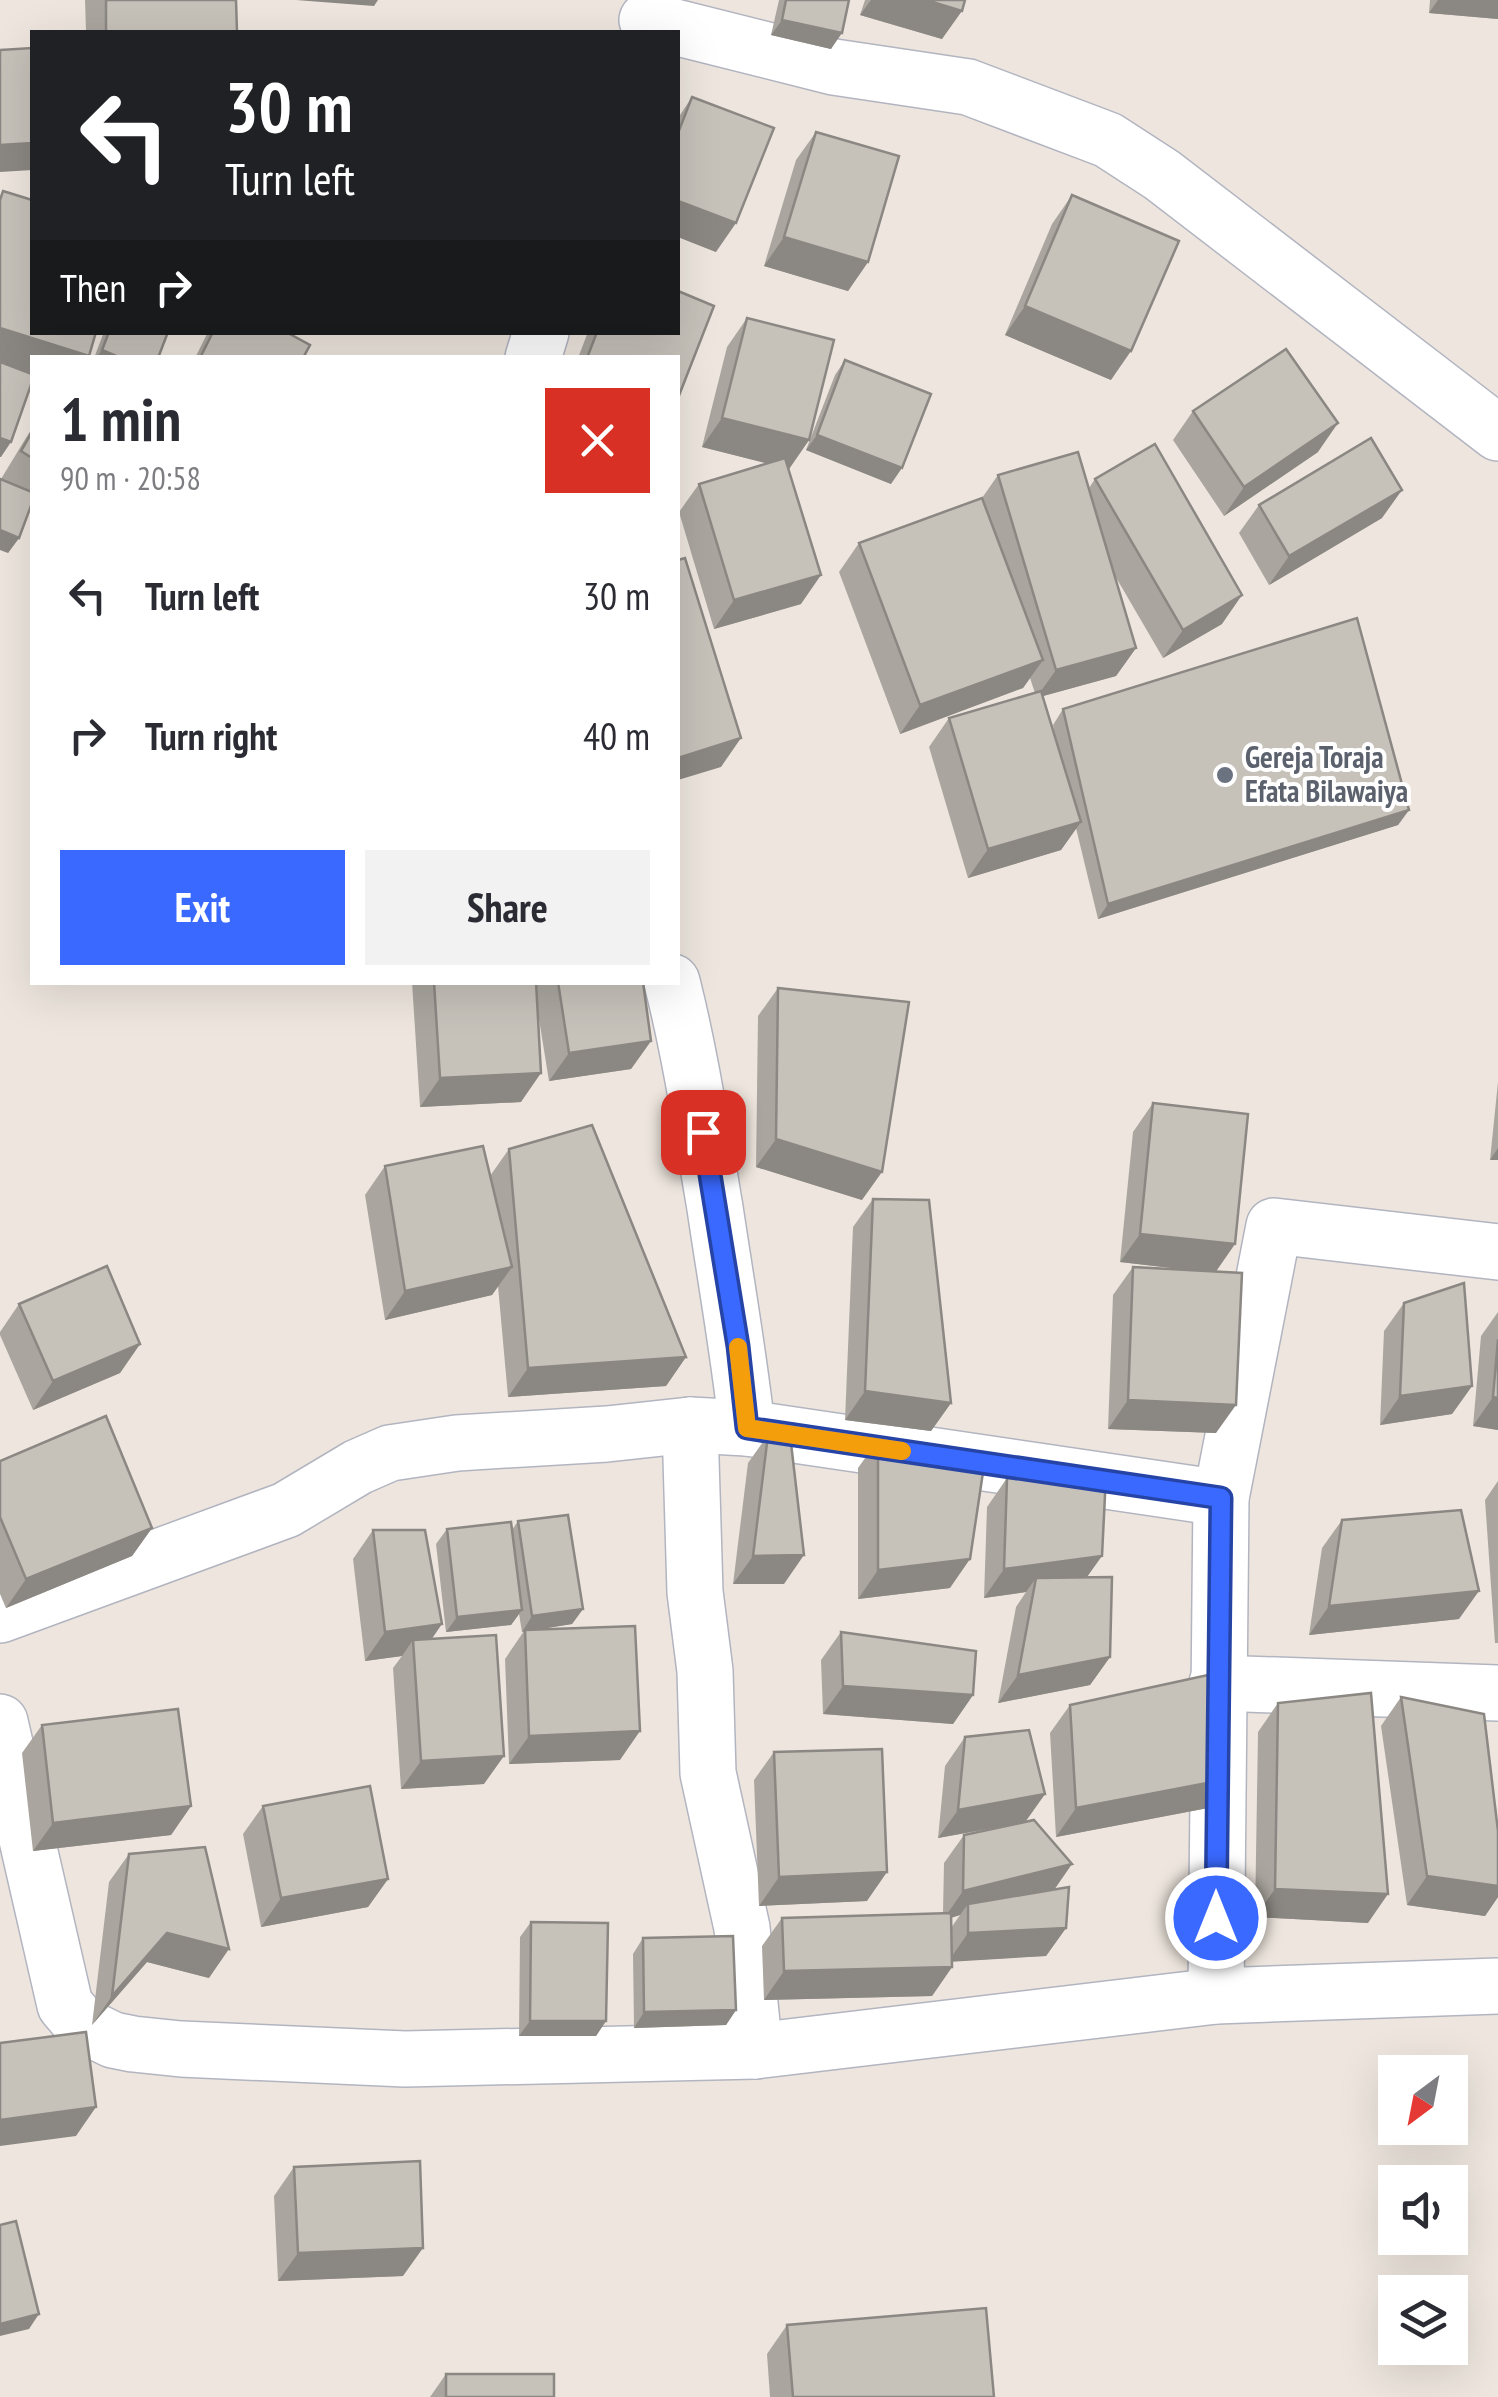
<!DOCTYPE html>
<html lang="en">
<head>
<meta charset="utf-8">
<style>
  body { margin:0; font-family:"PT Sans Narrow",sans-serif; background:#f2f2f3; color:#2b2b33; height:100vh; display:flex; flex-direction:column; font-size:38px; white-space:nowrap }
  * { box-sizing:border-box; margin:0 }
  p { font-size:32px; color:#7c7c81 }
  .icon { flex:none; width:55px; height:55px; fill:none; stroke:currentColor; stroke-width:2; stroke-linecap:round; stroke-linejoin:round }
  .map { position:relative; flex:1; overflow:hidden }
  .drawer { position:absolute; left:30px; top:355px; width:650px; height:630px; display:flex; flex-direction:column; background:#fff; border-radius:0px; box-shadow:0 10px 40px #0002 }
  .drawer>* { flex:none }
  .guide { position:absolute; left:30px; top:30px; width:650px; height:305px; border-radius:0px; box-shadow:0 10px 40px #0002; background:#202124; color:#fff; overflow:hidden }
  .needle { width:65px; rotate:212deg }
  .tools { position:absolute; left:1378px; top:2055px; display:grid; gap:20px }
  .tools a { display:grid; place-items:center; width:90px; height:90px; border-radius:0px; background:#fff; box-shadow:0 10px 40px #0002; font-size:50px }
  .pin { position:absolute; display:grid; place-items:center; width:85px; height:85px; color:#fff; margin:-42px; border-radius:20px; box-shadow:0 5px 15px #0006 }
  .me { position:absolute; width:110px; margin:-55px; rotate:0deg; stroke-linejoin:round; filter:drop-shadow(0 0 8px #0008) }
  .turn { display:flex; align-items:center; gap:35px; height:210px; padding:0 30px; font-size:45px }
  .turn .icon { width:130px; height:130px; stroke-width:2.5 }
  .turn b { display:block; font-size:70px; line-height:85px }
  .then { display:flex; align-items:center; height:95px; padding:0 30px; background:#0003; gap:20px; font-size:38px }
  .round { display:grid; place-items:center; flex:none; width:105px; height:105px; border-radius:0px; background:#f2f2f3 }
  .head { display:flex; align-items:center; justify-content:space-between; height:170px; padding:0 30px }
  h1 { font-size:60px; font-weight:700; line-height:75px }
  .cta { display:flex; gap:20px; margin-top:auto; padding:20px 30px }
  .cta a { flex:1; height:115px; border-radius:0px; background:#3a69ff; color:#fff; font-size:40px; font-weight:700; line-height:115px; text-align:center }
  .cta a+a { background:#f2f2f3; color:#2b2b33 }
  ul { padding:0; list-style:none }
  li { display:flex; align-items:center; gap:30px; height:140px; padding:0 30px }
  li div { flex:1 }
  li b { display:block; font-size:38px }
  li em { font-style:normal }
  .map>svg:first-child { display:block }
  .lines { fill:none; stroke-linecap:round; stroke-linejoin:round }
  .minor-casing { stroke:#b2b5c0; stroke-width:58 }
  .minor { stroke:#fff; stroke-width:55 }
  .wall { fill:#aaa69f; fill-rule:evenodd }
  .shaded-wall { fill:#8b8782 }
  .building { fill:#c6c1b9; stroke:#8b8782; stroke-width:2.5 }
  .route-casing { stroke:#2644a6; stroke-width:25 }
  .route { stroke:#3a69ff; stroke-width:18 }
  .slow { stroke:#f59e0b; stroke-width:18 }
  .worship-dot { fill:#6b7280; stroke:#fff; stroke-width:4 }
  .labels { text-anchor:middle; stroke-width:8; stroke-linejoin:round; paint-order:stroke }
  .worship-label { font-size:30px; font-weight:bold; fill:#5b616d; stroke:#fff; text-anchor:start }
</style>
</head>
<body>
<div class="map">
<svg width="1498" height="2397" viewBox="0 0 1498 2397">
  <rect width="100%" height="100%" fill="#eee6de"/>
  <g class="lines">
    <defs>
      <g id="minor">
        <path d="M647 20 834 67 968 87 1108 140 1162 175 1498 433"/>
        <path d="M533 358 541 332"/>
        <path d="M672 982C691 1057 702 1132 715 1208 726 1282 739 1355 747 1428"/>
        <path d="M690 1425 695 1592 705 1671 708 1773 742 1928 755 2051"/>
        <path d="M0 1615 286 1510 358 1467 390 1453 457 1443 607 1434 690 1425 747 1428 1221 1498"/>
        <path d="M1217 1683 1498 1693"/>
        <path d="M0 1722 65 2005 82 2025 113 2040 133 2044 181 2049 405 2059 755 2051 1216 1996 1498 1986"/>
        <path d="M1216 1996 1221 1498 1274 1226 1498 1252"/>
      </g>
    </defs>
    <use href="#minor" class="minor-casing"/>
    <use href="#minor" class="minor"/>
  </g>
  <g class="wall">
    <path d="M85 0H236L237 32H86Z"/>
    <path d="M779 0H849L831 49 771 35Z"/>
    <path d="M865 0H965L942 39 860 15Z"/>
    <path d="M1430 0H1498V19L1429 13Z"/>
    <path d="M692 97 716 252 678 237V118Z"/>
    <path d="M816 132 868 262 848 291 764 266 796 160Z"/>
    <path d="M1072 195 1111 380 1005 335 1052 224Z"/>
    <path d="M747 318 809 440 789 469 801 604 714 629 679 512 699 484 767 463 702 447 727 347Z"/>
    <path d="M104 332H168L158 358H94Z"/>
    <path d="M208 332H286L303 358H195Z"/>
    <path d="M588 332H678V358H578Z"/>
    <path d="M845 360 891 484 806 450 835 375Z"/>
    <path d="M1193 411 1318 452 1224 516 1173 440Z"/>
    <path d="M32 428V503L19 538 8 553 1 479Z"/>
    <path d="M998 475 1089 488 1095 479 1222 624 1163 658 1114 574 1136 648 1116 676 1043 696 1056 742 1053 725 1063 709 1409 810 1398 825 1098 919 1076 828 1061 850 968 878 929 747 949 718 1035 693 1030 678 1023 688 900 734 839 572 859 543 982 498Z"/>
    <path d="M1259 505 1382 518 1269 585 1239 533Z"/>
    <path d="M412 982H643L651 1041 631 1069 549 1081 537 1007 521 1102 420 1107Z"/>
    <path d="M778 988 862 1200 756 1167 758 1016Z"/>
    <path d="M1498 1082V1160H1490Z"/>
    <path d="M1153 1103 1216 1271V1433L1108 1429 1113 1295 1133 1267 1188 1270 1120 1262 1133 1132Z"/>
    <path d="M509 1149 686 1357 666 1386 508 1397 498 1286 492 1295 385 1320 365 1195 385 1166 490 1176Z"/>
    <path d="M873 1199 951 1403 931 1431 845 1420 853 1227Z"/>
    <path d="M1404 1303 1472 1386 1452 1414 1380 1425 1384 1331Z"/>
    <path d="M19 1304 140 1344 120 1373 33 1410 0 1335V1332Z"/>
    <path d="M1498 1312V1430L1473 1426 1481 1336Z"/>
    <path d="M768 1435 784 1584H733L748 1463Z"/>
    <path d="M878 1440 950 1588 858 1599V1468Z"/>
    <path d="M0 1461 152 1528 132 1556 6 1608 0 1594Z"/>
    <path d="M1007 1478 1087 1577 1110 1657 1090 1685 998 1703 1016 1607 1026 1592 984 1598 987 1507Z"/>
    <path d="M1498 1481V1643H1495L1485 1500Z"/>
    <path d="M1342 1520 1459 1619 1309 1635 1322 1548Z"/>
    <path d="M518 1521 583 1609 572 1624 535 1630 620 1760 509 1764 505 1659 524 1631 522 1632 519 1614 511 1625 446 1632 436 1544 447 1529 512 1530Z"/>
    <path d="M373 1530 432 1639 484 1784 401 1789 393 1668 402 1656 365 1661 353 1559Z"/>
    <path d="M841 1632 973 1695 953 1724 823 1714 821 1660Z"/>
    <path d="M1401 1697 1498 1831V1897L1485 1916 1407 1905 1381 1726Z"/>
    <path d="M1278 1703 1368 1923 1255 1917 1258 1732Z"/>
    <path d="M1070 1705 1208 1808 1056 1837 1050 1733Z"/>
    <path d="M42 1725 191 1806 171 1835 33 1851 22 1753Z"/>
    <path d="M965 1737 1045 1794 1026 1821 1054 1889 1066 1928 1046 1956 952 1961V1967L932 1996 764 2000 762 1946 782 1918 943 1913 944 1863 964 1835 994 1828 938 1838 945 1766ZM960 1915 951 1928V1918Z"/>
    <path d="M774 1752 867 1901 759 1906 754 1780Z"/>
    <path d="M263 1806 388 1879 368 1907 261 1927 243 1834Z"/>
    <path d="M129 1854 209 1978 147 1962 92 2025 109 1882Z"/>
    <path d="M531 1922 606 2021 596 2036H519L520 1937Z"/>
    <path d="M643 1938 736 2010 726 2025 634 2028 633 1954Z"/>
    <path d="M294 2167 403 2276 278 2281 274 2196Z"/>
    <path d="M787 2325 994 2397H770L767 2354Z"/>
    <path d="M446 2374 554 2397H430Z"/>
  </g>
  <g class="shaded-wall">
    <path d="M296 0H378L374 6Z"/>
    <path d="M871 0H926L962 11 942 39 860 15Z"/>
    <path d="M1438 0H1498V19L1429 13Z"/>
    <path d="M782 20 842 33 831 49 771 35Z"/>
    <path d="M32 143V170L0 172V145Z"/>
    <path d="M678 201 736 223 716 252 678 237Z"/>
    <path d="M784 237 868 262 848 291 764 266Z"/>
    <path d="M1025 306 1131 351 1111 380 1005 335Z"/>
    <path d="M0 328 89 356 88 358H32V373L0 363Z"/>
    <path d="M102 350 121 358H96Z"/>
    <path d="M722 418 809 440 789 469 702 447Z"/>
    <path d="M1338 423 1318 452 1224 516 1244 487Z"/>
    <path d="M817 435 902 468 891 484 806 450Z"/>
    <path d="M0 438 11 442 1 457H0Z"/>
    <path d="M1402 490 1382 518 1269 585 1289 556Z"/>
    <path d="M0 530 19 538 8 553 0 550Z"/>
    <path d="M821 575 801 604 714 629 734 600Z"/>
    <path d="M1242 595 1222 624 1163 658 1183 630Z"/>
    <path d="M1136 648 1116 676 1036 698 1056 670Z"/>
    <path d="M1043 660 1023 688 900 734 920 705Z"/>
    <path d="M741 738 721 767 678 780V758Z"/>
    <path d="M1409 810 1398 825 1098 919 1108 904Z"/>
    <path d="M1081 822 1061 850 968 878 988 849Z"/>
    <path d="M651 1041 631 1069 549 1081 569 1053Z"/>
    <path d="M541 1073 521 1102 420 1107 440 1078Z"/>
    <path d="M776 1139 882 1172 862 1200 756 1167Z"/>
    <path d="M1498 1148V1160H1490Z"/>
    <path d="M1140 1234 1235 1244 1215 1273 1120 1262Z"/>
    <path d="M512 1267 492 1295 385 1320 405 1291Z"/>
    <path d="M140 1344 120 1373 33 1410 53 1381Z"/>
    <path d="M686 1357 666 1386 508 1397 528 1368Z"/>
    <path d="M1472 1386 1452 1414 1380 1425 1400 1396Z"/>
    <path d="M865 1391 951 1403 931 1431 845 1420Z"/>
    <path d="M1493 1397 1498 1398V1430L1473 1426Z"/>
    <path d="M1128 1400 1236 1405 1216 1433 1108 1429Z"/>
    <path d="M152 1528 132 1556 6 1608 26 1579Z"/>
    <path d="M804 1555 784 1584H733L753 1556Z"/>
    <path d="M1102 1556 1082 1584 1036 1578 1026 1592 984 1598 1004 1569Z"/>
    <path d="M970 1559 950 1588 858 1599 878 1570Z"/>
    <path d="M1479 1591 1459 1619 1309 1635 1329 1606Z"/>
    <path d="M583 1609 572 1624 522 1632 532 1616Z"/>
    <path d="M522 1610 511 1625 446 1632 457 1617Z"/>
    <path d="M442 1624 422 1653 413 1640 402 1656 365 1661 385 1632Z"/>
    <path d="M1110 1657 1090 1685 998 1703 1018 1675Z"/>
    <path d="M843 1686 973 1695 953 1724 823 1714Z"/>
    <path d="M640 1731 620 1760 509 1764 529 1736Z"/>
    <path d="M504 1756 484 1784 401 1789 421 1761Z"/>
    <path d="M1228 1779 1208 1808 1056 1837 1076 1808Z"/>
    <path d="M1045 1794 1025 1822 938 1838 958 1810Z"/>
    <path d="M191 1806 171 1835 33 1851 53 1823Z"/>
    <path d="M1072 1864 1052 1893 968 1904 960 1915 943 1920 963 1891Z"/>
    <path d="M887 1872 867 1901 759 1906 779 1877Z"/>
    <path d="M1427 1876 1498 1886V1897L1485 1916 1407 1905Z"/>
    <path d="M388 1879 368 1907 261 1927 281 1898Z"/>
    <path d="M1275 1889 1388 1894 1368 1923 1255 1917Z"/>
    <path d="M1066 1928 1046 1956 948 1962 968 1933Z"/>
    <path d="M167 1933 229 1949 209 1978 147 1962 92 2025 112 1996Z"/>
    <path d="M952 1967 932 1996 764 2000 784 1971Z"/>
    <path d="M736 2010 726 2025 634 2028 644 2012Z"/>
    <path d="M530 2021H606L596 2036H519Z"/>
    <path d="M96 2107 76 2136 0 2146V2120Z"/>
    <path d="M423 2248 403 2276 278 2281 298 2253Z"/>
    <path d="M39 2314 29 2329 0 2336V2324Z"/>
  </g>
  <g class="building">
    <path d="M106 0H236L237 32H106Z"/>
    <path d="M786 0H849L842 33 782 20Z"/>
    <path d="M926 0H965L962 11Z"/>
    <path d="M32 48V143L0 145V50Z"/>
    <path d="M692 97 774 128 736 223 678 201V133Z"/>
    <path d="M816 132 899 156 868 262 784 237Z"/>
    <path d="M3 191 32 200V332H96L89 356 0 328V200Z"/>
    <path d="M1072 195 1179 241 1131 351 1025 306Z"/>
    <path d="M678 291 714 306 678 398V358H587L597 332H678Z"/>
    <path d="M747 318 834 340 809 440 722 418Z"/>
    <path d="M109 332H168L158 358H121L102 350Z"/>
    <path d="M213 332H286L310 345 303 358H200Z"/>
    <path d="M1286 349 1338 423 1244 487 1193 411Z"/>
    <path d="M845 360 931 394 902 468 817 435Z"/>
    <path d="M0 362 32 374V382L11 442 0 438Z"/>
    <path d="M32 432V458L21 451Z"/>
    <path d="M1371 438 1402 490 1289 556 1259 505Z"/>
    <path d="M1155 444 1242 595 1183 630 1095 479Z"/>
    <path d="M1078 452 1136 648 1056 670 998 475Z"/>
    <path d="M785 458 821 575 734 600 699 484Z"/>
    <path d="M0 479 32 492V503L19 538 0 530Z"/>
    <path d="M982 498 1043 660 920 705 859 543Z"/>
    <path d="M685 558 741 738 678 758V560Z"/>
    <path d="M1357 618 1409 810 1108 904 1063 709Z"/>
    <path d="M1041 691 1081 822 988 849 949 718Z"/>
    <path d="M434 982H536L541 1073 440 1078Z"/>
    <path d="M558 982H643L651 1041 569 1053Z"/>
    <path d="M778 988 909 1002 882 1172 776 1139Z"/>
    <path d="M1153 1103 1248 1114 1235 1244 1140 1234Z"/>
    <path d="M592 1125 686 1357 528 1368 509 1149Z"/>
    <path d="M483 1146 512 1267 405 1291 385 1166Z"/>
    <path d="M873 1199 929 1200 951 1403 865 1391Z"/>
    <path d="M107 1266 140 1344 53 1381 19 1304Z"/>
    <path d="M1133 1267 1242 1273 1236 1405 1128 1400Z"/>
    <path d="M1464 1283 1472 1386 1400 1396 1404 1303Z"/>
    <path d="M1498 1339V1398L1493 1397Z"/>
    <path d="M106 1416 152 1528 26 1579 0 1517V1461Z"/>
    <path d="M768 1435 791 1443 804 1555 753 1556Z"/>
    <path d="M878 1440 985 1459 970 1559 878 1570Z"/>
    <path d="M1106 1475 1102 1556 1004 1569 1007 1478Z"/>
    <path d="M1461 1510 1479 1591 1329 1606 1342 1520Z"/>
    <path d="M568 1515 583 1609 532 1616 518 1521Z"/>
    <path d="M511 1522 522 1610 457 1617 447 1529Z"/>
    <path d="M373 1530H425L442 1624 385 1632Z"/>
    <path d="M1112 1577 1110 1657 1018 1675 1036 1578Z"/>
    <path d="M635 1626 640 1731 529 1736 525 1630Z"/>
    <path d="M841 1632 976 1651 973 1695 843 1686Z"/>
    <path d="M496 1635 504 1756 421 1761 413 1640Z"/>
    <path d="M1208 1675 1228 1779 1076 1808 1070 1705Z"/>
    <path d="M1371 1693 1388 1894 1275 1889 1278 1703Z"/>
    <path d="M1401 1697 1484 1714 1498 1831V1886L1427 1876Z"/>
    <path d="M178 1709 191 1806 53 1823 42 1725Z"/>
    <path d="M1029 1730 1045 1794 958 1810 965 1737Z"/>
    <path d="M882 1749 887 1872 779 1877 774 1752Z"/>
    <path d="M370 1786 388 1879 281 1898 263 1806Z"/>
    <path d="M1034 1820 1072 1864 963 1891 964 1835Z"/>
    <path d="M205 1847 229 1949 167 1933 112 1996 129 1854Z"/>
    <path d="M1069 1887 1066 1928 968 1933V1904Z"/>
    <path d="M951 1913 952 1967 784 1971 782 1918Z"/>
    <path d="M531 1922 608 1923 606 2021H530Z"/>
    <path d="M733 1936 736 2010 644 2012 643 1938Z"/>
    <path d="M86 2032 96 2107 0 2120V2043Z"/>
    <path d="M420 2161 423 2248 298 2253 294 2167Z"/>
    <path d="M16 2221 39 2314 0 2324V2225Z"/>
    <path d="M986 2308 994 2397H793L787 2325Z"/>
    <rect x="446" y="2374" width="108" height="23"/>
  </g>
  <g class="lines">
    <defs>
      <path id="route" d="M703 1132 738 1346 747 1428 1221 1498 1216 1918"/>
    </defs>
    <use href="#route" class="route-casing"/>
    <use href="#route" class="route"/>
    <path class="slow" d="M738 1347 747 1428 902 1451"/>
  </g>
  <circle class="worship-dot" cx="1225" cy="775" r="10"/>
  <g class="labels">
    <g class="worship-label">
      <text x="1245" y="768">Gereja Toraja<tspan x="1245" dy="34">Efata Bilawaiya</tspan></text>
    </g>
  </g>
</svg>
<div class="tools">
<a><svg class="needle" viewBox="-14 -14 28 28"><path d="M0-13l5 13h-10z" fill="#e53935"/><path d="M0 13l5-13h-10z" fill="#7c7c81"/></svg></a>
<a><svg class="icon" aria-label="sound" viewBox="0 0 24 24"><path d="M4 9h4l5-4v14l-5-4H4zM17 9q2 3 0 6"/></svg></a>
<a><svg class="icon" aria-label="layers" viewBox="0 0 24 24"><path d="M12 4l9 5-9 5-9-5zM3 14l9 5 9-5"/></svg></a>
</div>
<div class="pin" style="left:703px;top:1132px;background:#d93025"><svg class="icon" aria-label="arrive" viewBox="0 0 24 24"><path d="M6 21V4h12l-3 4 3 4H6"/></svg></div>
<svg class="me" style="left:1216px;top:1918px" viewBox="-20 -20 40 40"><circle r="17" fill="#3a69ff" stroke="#fff" stroke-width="3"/><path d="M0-11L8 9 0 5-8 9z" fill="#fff"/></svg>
<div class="guide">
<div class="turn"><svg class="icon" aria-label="left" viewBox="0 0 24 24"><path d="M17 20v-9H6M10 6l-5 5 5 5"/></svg><div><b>30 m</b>Turn left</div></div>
<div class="then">Then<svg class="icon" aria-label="right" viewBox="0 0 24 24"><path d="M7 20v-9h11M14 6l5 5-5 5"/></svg></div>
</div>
<section class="drawer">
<div class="head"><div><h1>1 min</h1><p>90 m · 20:58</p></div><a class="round" style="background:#d93025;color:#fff"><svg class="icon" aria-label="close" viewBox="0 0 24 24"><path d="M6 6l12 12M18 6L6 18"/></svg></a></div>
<ul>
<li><svg class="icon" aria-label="left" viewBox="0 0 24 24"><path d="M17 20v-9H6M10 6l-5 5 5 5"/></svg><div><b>Turn left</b></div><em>30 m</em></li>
<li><svg class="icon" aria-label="right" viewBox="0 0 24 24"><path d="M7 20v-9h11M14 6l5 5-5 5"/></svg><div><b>Turn right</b></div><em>40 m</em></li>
</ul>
<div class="cta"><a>Exit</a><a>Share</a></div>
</section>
</div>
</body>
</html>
